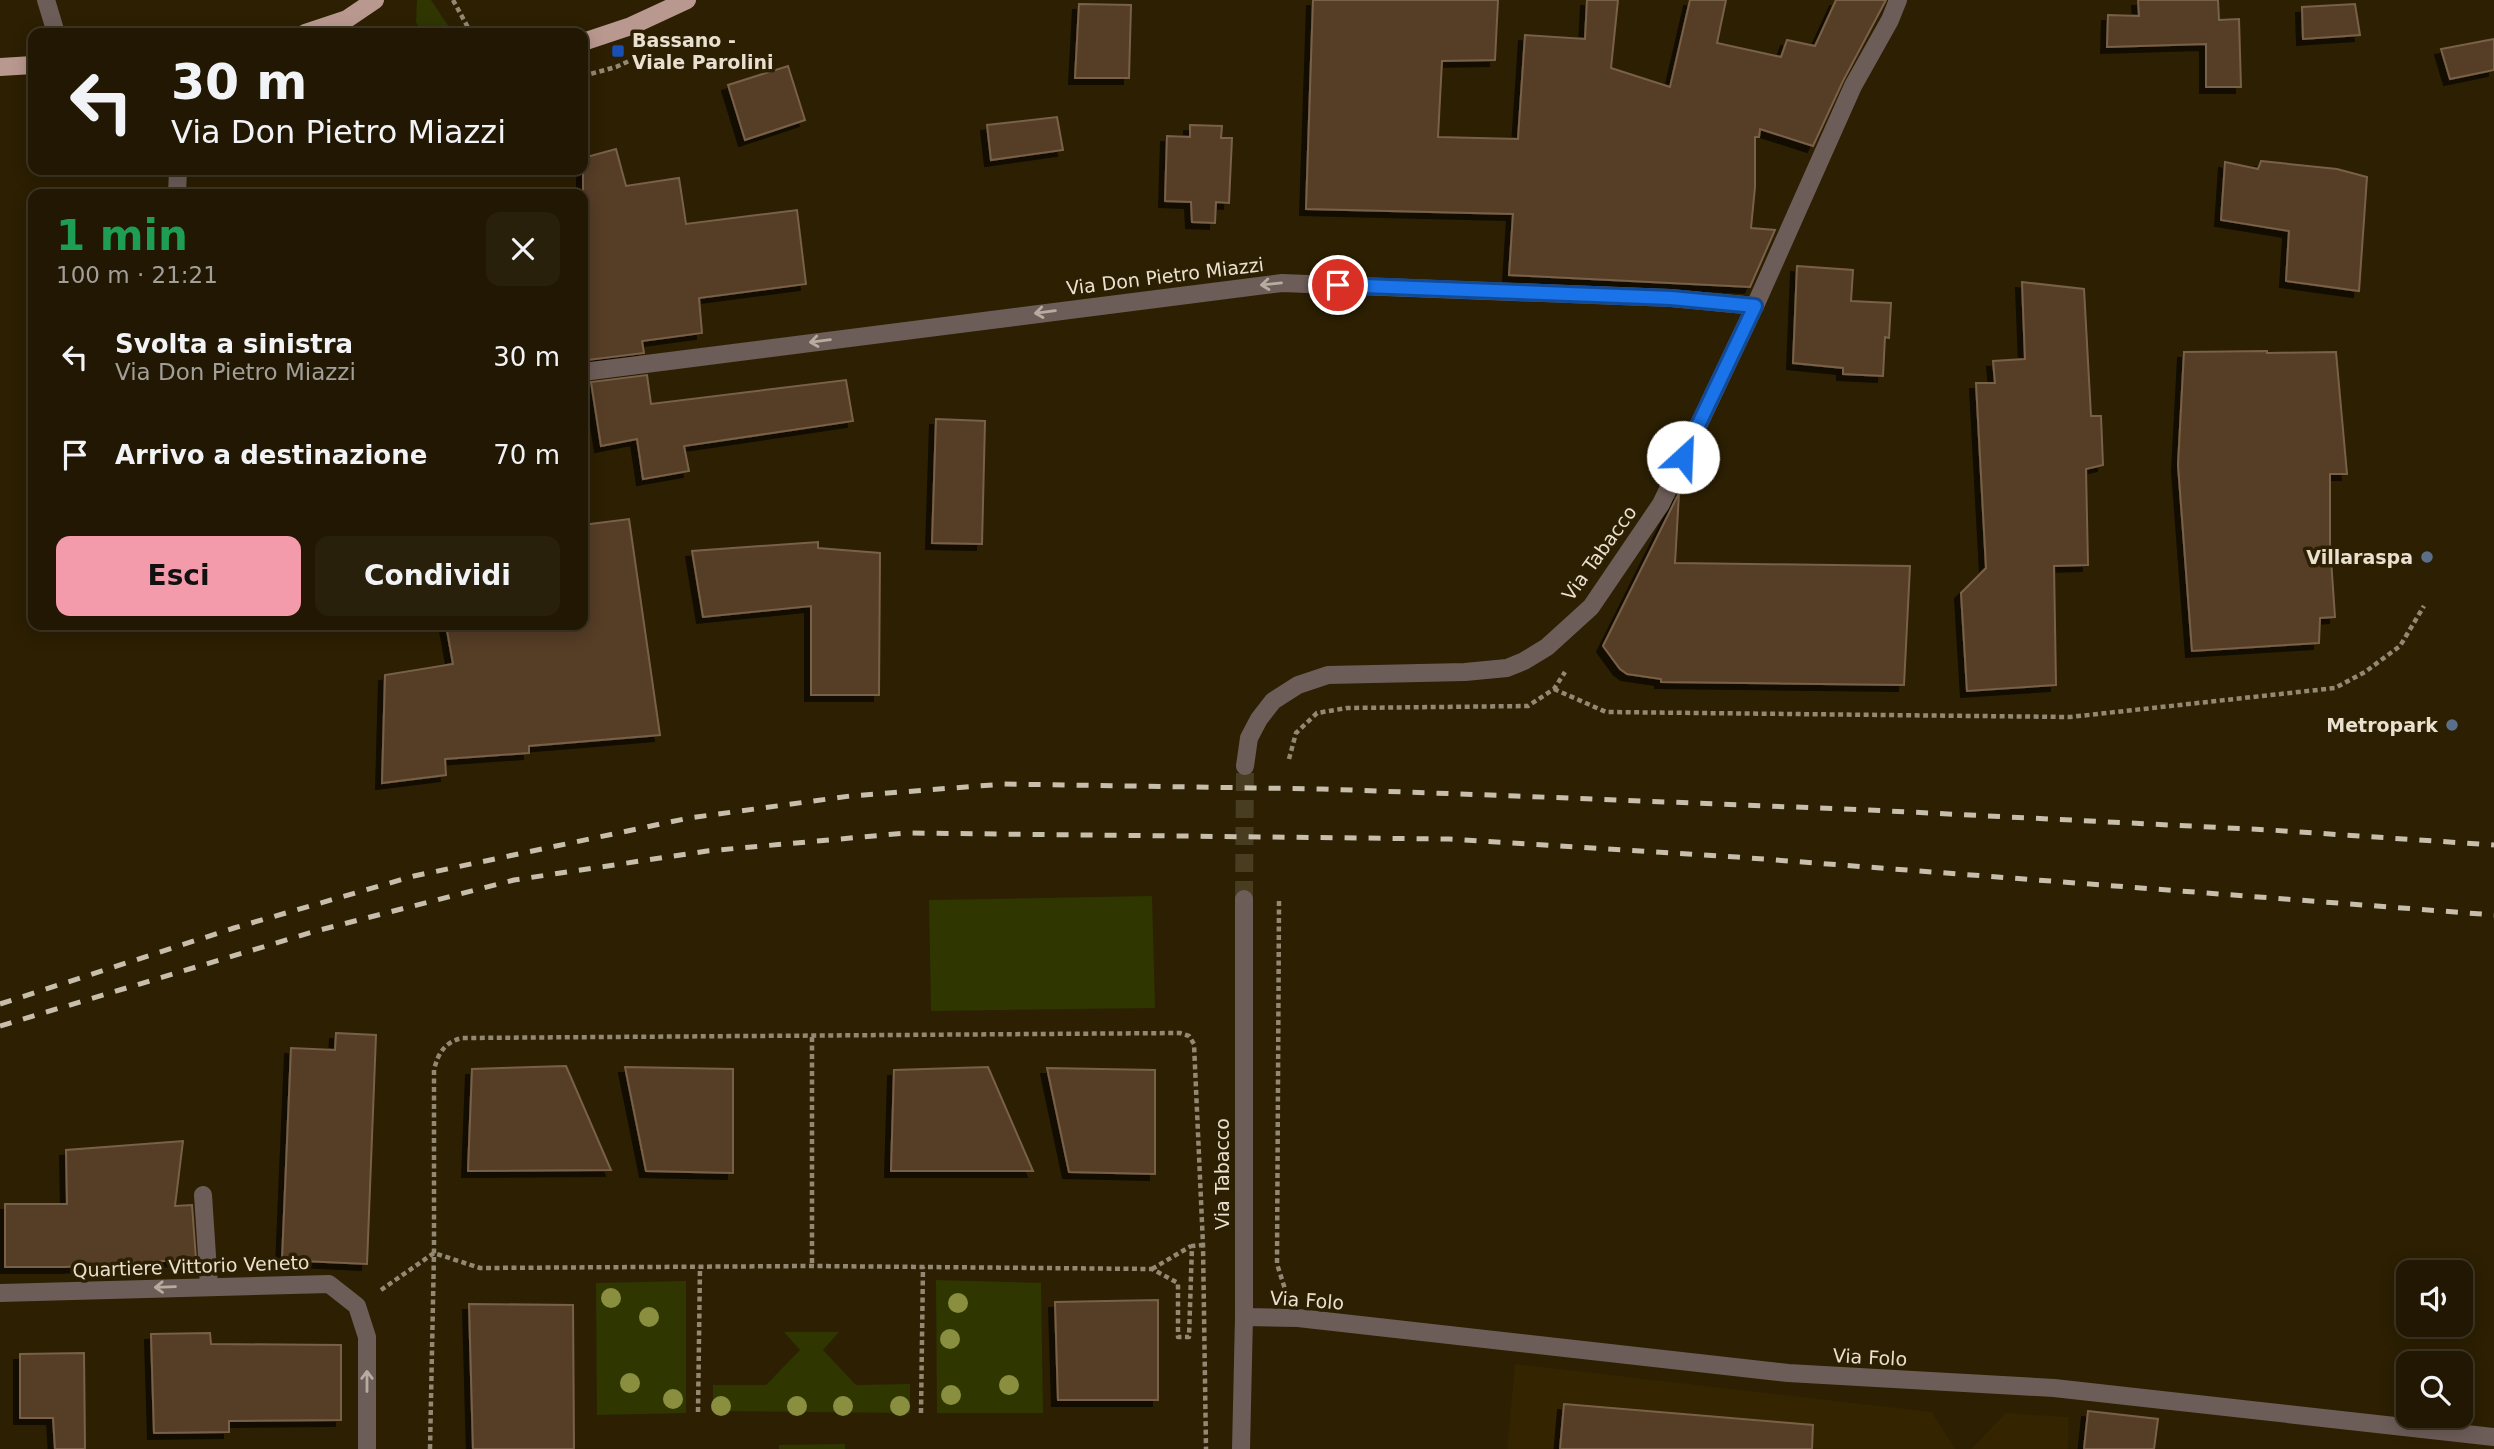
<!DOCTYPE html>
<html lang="it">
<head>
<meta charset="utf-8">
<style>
  body { margin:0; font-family:"DejaVu Sans",sans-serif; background:#29200c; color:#f1f3f6; height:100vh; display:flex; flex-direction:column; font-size:26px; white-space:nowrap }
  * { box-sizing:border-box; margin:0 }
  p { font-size:23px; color:#a29f99 }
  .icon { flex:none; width:38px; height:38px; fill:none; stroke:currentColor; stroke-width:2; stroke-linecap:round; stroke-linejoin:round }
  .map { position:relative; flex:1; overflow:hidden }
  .drawer { position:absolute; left:28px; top:189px; width:560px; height:441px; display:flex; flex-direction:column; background:#211702; border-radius:14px; box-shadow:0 4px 18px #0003,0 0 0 2px #3e3624 }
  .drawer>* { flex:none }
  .guide { position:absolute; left:28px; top:28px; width:560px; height:147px; border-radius:14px; box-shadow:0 4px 18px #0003,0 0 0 2px #3e3624; background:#211702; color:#f1f3f6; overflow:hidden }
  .controls { position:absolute; left:2396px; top:1260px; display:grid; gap:14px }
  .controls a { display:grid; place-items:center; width:77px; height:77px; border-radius:14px; background:#211702; box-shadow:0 4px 18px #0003,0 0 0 2px #3e3624; font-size:35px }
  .pin { position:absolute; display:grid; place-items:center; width:60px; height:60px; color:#fff; margin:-30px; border:4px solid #fff; border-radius:50%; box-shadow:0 2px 7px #0007 }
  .me { position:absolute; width:77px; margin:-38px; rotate:25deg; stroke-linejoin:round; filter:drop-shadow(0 0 5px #0008) }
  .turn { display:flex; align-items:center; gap:24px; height:147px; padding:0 28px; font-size:32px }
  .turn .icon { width:91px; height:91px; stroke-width:2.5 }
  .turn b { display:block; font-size:49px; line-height:60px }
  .round { display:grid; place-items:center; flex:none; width:74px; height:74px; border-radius:14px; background:#29200c }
  .summary { display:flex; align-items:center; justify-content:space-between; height:119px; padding:0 28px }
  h1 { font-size:42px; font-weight:600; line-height:52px; color:#1e9e55 }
  .action { display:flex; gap:14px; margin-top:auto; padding:14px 28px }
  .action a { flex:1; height:80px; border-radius:14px; background:#f39aab; color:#111; font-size:28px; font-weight:600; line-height:80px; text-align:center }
  .action a+a { background:#29200c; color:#f1f3f6 }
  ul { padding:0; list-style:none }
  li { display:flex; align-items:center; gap:21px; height:98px; padding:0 28px }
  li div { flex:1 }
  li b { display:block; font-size:26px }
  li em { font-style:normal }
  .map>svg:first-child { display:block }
  .built { fill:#352400 }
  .green { fill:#2f3600 }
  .building { fill:#553d26; stroke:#796048; stroke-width:2; filter:url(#shadow) }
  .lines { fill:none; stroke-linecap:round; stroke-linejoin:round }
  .minor-tunnel { stroke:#483c21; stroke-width:18; stroke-dasharray:18 9; stroke-linecap:butt }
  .path { stroke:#938873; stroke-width:4.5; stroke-dasharray:5 3.5; stroke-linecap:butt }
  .minor { stroke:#6d5d58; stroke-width:18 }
  .major { stroke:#b9988f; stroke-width:18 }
  .rail { stroke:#c7beab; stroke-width:5; stroke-dasharray:12 12; stroke-linecap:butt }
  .tree { fill:#8a8f3f }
  .oneway { stroke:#b7aca0 }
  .route-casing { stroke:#114b97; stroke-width:18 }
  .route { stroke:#1a73e8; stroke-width:12 }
  .transit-dot { fill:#1a4fb4; stroke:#2c1f02; stroke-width:2.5 }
  .service-dot { fill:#5c6f8a; stroke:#2c1f02; stroke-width:2.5 }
  .labels { text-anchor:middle; stroke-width:7; stroke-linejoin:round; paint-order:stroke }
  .poi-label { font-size:19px; font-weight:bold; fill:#e9e0d0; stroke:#2c1f02; text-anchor:end }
  .street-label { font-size:19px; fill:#e9e0d0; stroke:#2c1f02 }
</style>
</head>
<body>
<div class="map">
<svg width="2494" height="1449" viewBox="0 0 2494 1449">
  <defs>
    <filter id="shadow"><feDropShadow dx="-6" dy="6" stdDeviation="0" flood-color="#0009"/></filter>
  </defs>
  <rect width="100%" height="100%" fill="#2c1f02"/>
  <g class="built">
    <path d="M1515 1364 1932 1412 1955 1449H1507Z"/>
    <path d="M2006 1413 2069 1417 2068 1449H1971Z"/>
  </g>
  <g class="green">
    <path d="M417 0H431L453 33H422L416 22Z"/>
    <path d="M1152 896 1155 1008 931 1011 929 900Z"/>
    <path d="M936 1280 1041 1283 1043 1413H937Z"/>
    <path d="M686 1281V1413L597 1415 596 1283Z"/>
    <path d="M784 1332H839L823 1350 856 1385 910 1384V1413L713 1411V1385H766L800 1350Z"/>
    <path d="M845 1444V1449H779V1445Z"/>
  </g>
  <g class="building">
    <path d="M1313 0H1498L1495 60 1442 61 1438 137 1518 139 1525 35 1585 39 1587 0H1618L1611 68 1670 87 1690 0H1726L1717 43 1781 57 1787 40 1815 46 1836 0H1886L1843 81 1813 146 1760 129 1759 137H1755V187L1751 228 1775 230 1750 287 1509 275 1513 214 1306 209Z"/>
    <path d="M2138 0H2218L2219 20 2239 19 2241 87H2206V44L2107 47 2108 15 2139 16Z"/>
    <path d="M1079 4 1131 5 1129 78H1075Z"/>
    <path d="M2355 4 2360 35 2303 39 2302 7Z"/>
    <path d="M2494 39V70L2450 79 2441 49Z"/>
    <path d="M788 66 805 120 745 140 728 85Z"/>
    <path d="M1057 117 1063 150 991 160 987 125Z"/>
    <path d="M1190 125 1222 126 1221 138H1232L1229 203 1216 202 1215 223 1192 222 1191 202 1165 201 1167 136 1190 137Z"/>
    <path d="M616 149 626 186 679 178 686 224 797 210 806 284 699 298 702 333 642 341 644 353 588 360 586 349 583 350V158Z"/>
    <path d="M2261 161 2337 169 2367 177 2359 291 2286 281 2289 231 2221 220 2225 162 2258 169Z"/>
    <path d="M1797 266 1853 270 1851 301 1891 303 1889 338 1885 337 1883 376 1843 374V368L1793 363Z"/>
    <path d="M2022 282 2084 289 2091 416H2101L2103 465 2086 469 2088 565 2054 566 2056 685 1967 691 1961 593 1986 568 1976 383H1995L1993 361 2025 359Z"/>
    <path d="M2267 351V353L2336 352 2347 474H2330V545L2335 617 2320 618 2319 643 2192 651 2178 465 2184 352Z"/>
    <path d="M647 375 651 404 846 380 853 421 684 446 689 471 643 479 637 439 601 446 591 382Z"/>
    <path d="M936 419 985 421 982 544 932 543Z"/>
    <path d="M1679 493 1675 563 1910 566 1904 685 1661 682V679L1627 674 1620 669 1603 646Z"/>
    <path d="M629 519 660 735 529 746V753L445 759 446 775 382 783 385 675 453 664 446 625H583V525Z"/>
    <path d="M818 542V548L880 553 879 695H811V606L703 617 692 551Z"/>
    <path d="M336 1033 376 1035 367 1264 282 1260 291 1048 335 1050Z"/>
    <path d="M566 1066 611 1170 468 1171 472 1069Z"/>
    <path d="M625 1067 733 1069V1173L646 1171Z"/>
    <path d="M988 1067 1033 1171H891L894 1070Z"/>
    <path d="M1047 1068 1155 1070V1174L1069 1172Z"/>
    <path d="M183 1141 175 1206 192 1205 196 1259 65 1267H5V1204H67L66 1150Z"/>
    <path d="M1158 1300V1400H1058L1055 1302Z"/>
    <path d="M469 1304 573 1305 574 1449H473Z"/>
    <path d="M210 1333 211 1344 341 1345V1420L229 1421V1432L154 1433 151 1334Z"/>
    <path d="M84 1353 85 1449H55L53 1418H20V1354Z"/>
    <path d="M1564 1404 1813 1425 1812 1449H1560Z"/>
    <path d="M2088 1411 2158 1419 2154 1449H2084Z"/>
  </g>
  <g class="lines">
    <path class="minor-tunnel" d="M1244 899 1245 766"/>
    <g class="path">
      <path d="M453 0 471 33"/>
      <path d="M583 76 616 67 629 61"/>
      <path d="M1554 689 1606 712 2070 717 2335 688 2365 672 2400 646 2424 606"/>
      <path d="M1289 759 1296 733 1317 713 1347 708 1528 706 1554 689 1565 672"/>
      <path d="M1279 901 1277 1264 1285 1289"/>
      <path d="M812 1037V1266"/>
      <path d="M1152 1269 1191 1246"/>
      <path d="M381 1290 434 1253 480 1268 812 1266 1152 1269 1178 1283V1337H1189L1192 1246 1203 1245"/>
      <path d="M698 1412 700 1267"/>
      <path d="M921 1413 923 1267"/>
      <path d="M430 1449 434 1253V1070C438 1053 445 1042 462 1038L1180 1033 1189 1036 1194 1044 1203 1245 1206 1449"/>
    </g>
    <g class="minor">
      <path d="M46 0 56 33"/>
      <path d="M177 194 178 170"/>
      <path d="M583 372 1282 283 1671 298 1755 306"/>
      <path d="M1245 766 1249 738 1259 719 1273 701 1298 685 1328 675 1465 672 1507 668 1524 661 1547 647 1591 607 1661 504 1755 306 1853 86 1890 20 1898 0"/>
      <path d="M203 1195 209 1286"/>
      <path d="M0 1293 329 1284 357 1306 367 1337V1449"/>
      <path d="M1244 1317 1298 1318 1788 1373 2054 1388 2494 1437"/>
      <path d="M1241 1449 1244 1317V899"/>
    </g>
    <g class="major">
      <path d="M305 33 347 19 375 0"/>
      <path d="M583 42 631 26 687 0"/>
      <path d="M0 67 33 65"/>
    </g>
    <g class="rail">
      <path d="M0 1004 234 928 414 876 689 818 850 796 1004 784 1322 789 1516 796 1869 810 2270 830 2494 845"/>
      <path d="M0 1026 316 931 514 880 707 851 906 833 1449 839 1737 857 2494 915"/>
    </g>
  </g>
  <g class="tree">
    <circle cx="611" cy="1298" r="10"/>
    <circle cx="958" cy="1303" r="10"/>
    <circle cx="649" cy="1317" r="10"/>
    <circle cx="950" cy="1339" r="10"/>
    <circle cx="630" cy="1383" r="10"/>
    <circle cx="1009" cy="1385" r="10"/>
    <circle cx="951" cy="1395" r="10"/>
    <circle cx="673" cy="1399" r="10"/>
    <circle cx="721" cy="1406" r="10"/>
    <circle cx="797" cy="1406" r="10"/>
    <circle cx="843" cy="1406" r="10"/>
    <circle cx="900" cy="1406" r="10"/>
  </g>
  <defs><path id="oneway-shaft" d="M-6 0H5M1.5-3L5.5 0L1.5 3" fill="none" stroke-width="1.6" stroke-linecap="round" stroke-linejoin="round" transform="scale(1.75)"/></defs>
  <g class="oneway">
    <use href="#oneway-shaft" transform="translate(1271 284) rotate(174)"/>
    <use href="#oneway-shaft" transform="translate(1045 312) rotate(173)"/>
    <use href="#oneway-shaft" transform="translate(820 341) rotate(173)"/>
    <use href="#oneway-shaft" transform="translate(165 1287) rotate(178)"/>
    <use href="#oneway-shaft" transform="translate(367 1381) rotate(-90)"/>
  </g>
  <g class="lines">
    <defs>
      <path id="route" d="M1338 285 1671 298 1755 306 1683 457"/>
    </defs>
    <use href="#route" class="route-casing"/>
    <use href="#route" class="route"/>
  </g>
  <rect class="transit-dot" x="611" y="44" width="14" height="14" rx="3.5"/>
  <g class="service-dot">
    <circle cx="2427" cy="557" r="7"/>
    <circle cx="2452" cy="725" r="7"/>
  </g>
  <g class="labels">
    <g class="poi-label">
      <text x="632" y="47" text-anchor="start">Bassano -<tspan x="632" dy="22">Viale Parolini</tspan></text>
      <text x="2413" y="564">Villaraspa</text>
      <text x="2438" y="732">Metropark</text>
    </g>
    <g class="street-label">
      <text transform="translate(1165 276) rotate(-7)" y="7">Via Don Pietro Miazzi</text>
      <text transform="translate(1599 553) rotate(-54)" y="7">Via Tabacco</text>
      <text transform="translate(1222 1174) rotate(-90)" y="7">Via Tabacco</text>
      <text transform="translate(191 1266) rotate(-2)" y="7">Quartiere Vittorio Veneto</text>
      <text transform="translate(1307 1300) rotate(4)" y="7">Via Folo</text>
      <text transform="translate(1870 1357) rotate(3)" y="7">Via Folo</text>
    </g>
  </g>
</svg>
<div class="controls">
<a><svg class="icon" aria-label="sound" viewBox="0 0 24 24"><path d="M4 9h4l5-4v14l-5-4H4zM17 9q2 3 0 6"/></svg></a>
<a><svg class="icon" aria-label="search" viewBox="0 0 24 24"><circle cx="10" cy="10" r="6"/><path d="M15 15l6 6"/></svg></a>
</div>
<div class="pin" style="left:1338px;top:285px;background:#d93025"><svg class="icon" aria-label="arrive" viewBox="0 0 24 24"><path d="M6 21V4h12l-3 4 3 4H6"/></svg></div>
<svg class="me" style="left:1683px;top:457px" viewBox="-20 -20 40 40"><circle r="19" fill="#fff"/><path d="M0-13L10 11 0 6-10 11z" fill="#1a73e8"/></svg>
<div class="guide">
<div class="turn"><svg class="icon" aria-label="left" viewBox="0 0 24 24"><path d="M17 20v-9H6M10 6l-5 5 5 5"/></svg><div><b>30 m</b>Via Don Pietro Miazzi</div></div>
</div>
<section class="drawer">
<div class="summary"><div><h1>1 min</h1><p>100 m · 21:21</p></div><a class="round"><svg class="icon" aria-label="close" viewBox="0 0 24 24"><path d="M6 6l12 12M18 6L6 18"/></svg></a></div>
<ul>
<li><svg class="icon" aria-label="left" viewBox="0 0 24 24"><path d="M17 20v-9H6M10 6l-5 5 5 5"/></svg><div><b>Svolta a sinistra</b><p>Via Don Pietro Miazzi</p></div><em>30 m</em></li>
<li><svg class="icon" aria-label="arrive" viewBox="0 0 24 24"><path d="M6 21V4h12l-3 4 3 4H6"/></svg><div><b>Arrivo a destinazione</b></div><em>70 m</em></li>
</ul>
<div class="action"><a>Esci</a><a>Condividi</a></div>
</section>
</div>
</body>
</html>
